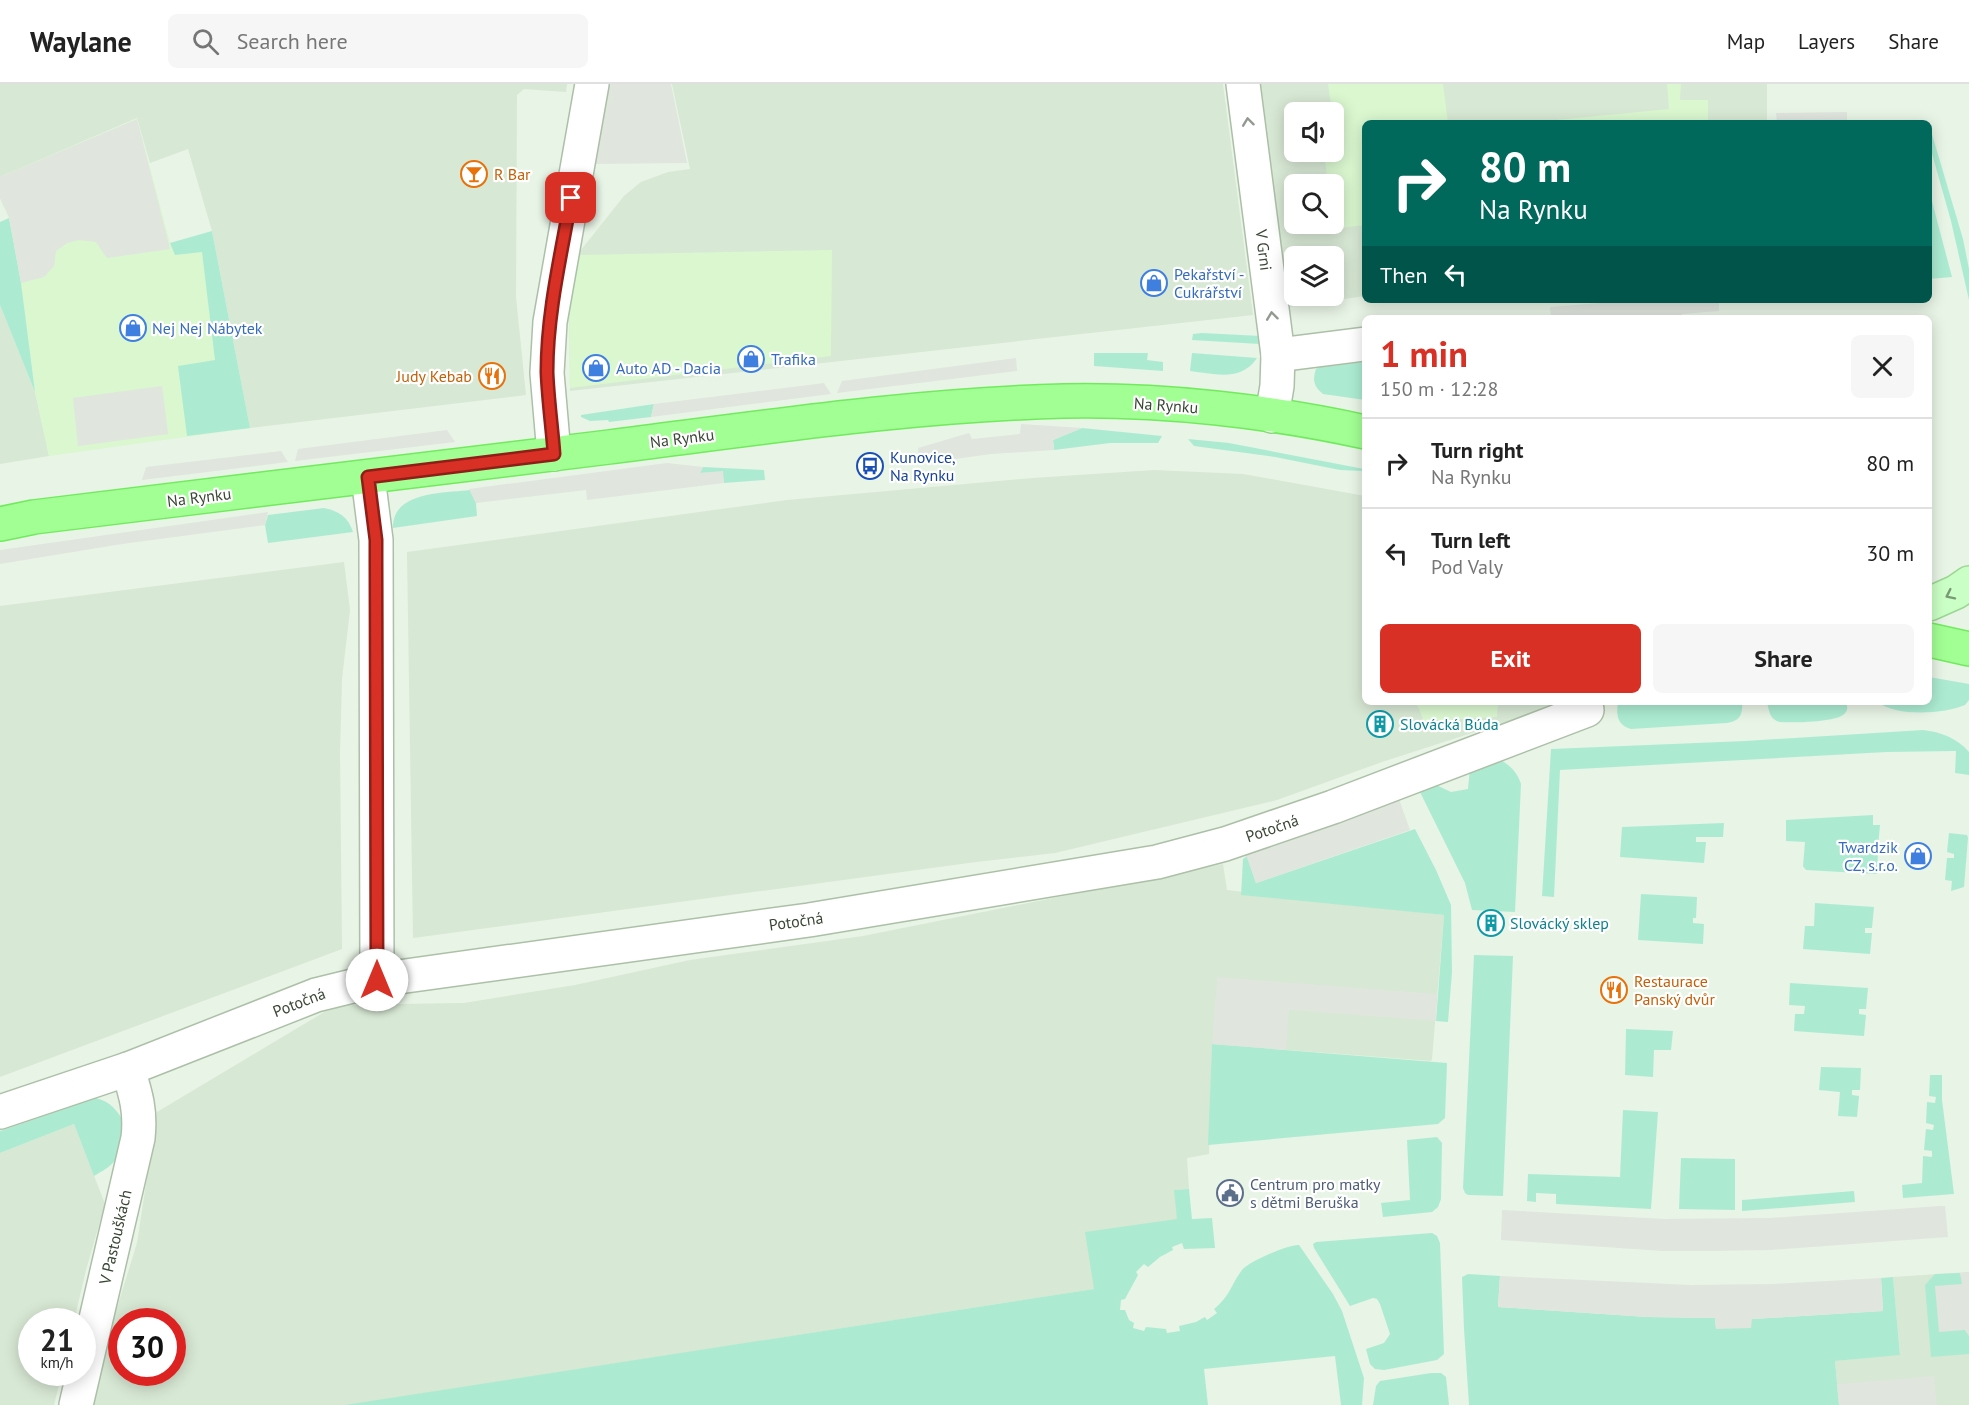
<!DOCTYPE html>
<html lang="en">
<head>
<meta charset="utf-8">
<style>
  body { margin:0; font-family:"PT Sans",sans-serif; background:#f6f6f6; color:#222; height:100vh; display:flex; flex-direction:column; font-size:22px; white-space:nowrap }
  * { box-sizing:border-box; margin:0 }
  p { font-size:20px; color:#767676 }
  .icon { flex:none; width:33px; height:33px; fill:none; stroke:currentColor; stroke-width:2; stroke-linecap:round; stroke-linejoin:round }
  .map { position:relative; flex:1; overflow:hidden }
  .details { position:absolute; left:1362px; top:231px; width:570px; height:390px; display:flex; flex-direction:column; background:#fff; border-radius:9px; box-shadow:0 3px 15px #0003 }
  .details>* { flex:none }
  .hud { position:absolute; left:1362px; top:36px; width:570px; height:183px; border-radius:9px; box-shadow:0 3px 15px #0003; background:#00695c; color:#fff; overflow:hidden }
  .controls { position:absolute; left:1284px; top:18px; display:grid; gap:12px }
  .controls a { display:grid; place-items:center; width:60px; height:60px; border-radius:9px; background:#fff; box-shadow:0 3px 15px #0003; font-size:30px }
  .speed { position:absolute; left:18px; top:1224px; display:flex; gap:12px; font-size:30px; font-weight:700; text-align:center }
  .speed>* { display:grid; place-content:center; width:78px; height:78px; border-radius:50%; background:#fff; box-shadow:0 3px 15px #0003; line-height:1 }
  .speed small { font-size:15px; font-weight:400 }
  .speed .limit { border:9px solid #d22; background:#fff; color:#111 }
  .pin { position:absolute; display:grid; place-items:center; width:51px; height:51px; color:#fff; margin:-26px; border-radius:12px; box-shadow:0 3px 9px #0006 }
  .me { position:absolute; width:66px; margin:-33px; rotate:0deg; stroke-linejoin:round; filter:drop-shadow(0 0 4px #0008) }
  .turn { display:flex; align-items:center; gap:21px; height:126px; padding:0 18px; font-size:27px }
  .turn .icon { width:78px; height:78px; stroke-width:2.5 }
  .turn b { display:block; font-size:42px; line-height:51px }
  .then { display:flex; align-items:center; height:57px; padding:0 18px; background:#0003; gap:12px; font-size:22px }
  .round { display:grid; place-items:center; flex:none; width:63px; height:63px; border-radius:9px; background:#f6f6f6 }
  .summary { display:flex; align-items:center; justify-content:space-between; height:102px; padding:0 18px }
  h1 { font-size:36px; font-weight:700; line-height:45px; color:#d93025 }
  .action { display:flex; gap:12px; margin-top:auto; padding:12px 18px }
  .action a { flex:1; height:69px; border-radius:9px; background:#d93025; color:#fff; font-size:24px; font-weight:700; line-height:69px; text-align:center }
  .action a+a { background:#f6f6f6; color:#222 }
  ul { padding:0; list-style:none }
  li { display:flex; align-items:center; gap:18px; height:90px; padding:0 18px; border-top:2px solid #e0e0e0 }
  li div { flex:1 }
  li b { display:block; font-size:22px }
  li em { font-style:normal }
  header { display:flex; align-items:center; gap:36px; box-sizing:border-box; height:84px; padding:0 30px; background:#fff; border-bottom:2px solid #e0e0e0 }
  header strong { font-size:28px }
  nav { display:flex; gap:33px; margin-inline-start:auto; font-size:21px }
  .search { width:420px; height:54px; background:#f6f6f6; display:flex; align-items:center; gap:15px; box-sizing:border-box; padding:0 21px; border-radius:9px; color:#767676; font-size:22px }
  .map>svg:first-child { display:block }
  .residential { fill:#d7e8d4; fill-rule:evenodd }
  .commercial { fill:#daf7d0 }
  .green { fill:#acebd2 }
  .parking { fill:#e0e5de }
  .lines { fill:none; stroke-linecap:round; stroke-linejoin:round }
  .street-casing { stroke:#acc0a8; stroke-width:36 }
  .secondary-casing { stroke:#9bd793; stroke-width:36 }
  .primary-casing { stroke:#72ea5e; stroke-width:36 }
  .street { stroke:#fff; stroke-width:33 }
  .secondary { stroke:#caffc5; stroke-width:33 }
  .primary { stroke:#a2ff94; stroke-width:33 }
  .oneway { stroke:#929a90 }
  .oneway2 { stroke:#7a9a76 }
  .route-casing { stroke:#8d1f18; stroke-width:15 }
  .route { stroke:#d93025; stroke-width:10 }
  .labels { text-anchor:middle; stroke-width:4.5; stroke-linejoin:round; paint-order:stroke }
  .food-label { font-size:16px; fill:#c56008; stroke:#fff; text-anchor:start }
  .street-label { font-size:16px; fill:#394735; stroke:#fff }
  .shop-label { font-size:16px; fill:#366cbe; stroke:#fff; text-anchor:start }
  .transit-label { font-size:16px; fill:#164399; stroke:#fff; text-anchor:start }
  .culture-label { font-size:16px; fill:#0d838f; stroke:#fff; text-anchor:start }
  .service-label { font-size:16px; fill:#4e5e75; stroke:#fff; text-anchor:start }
</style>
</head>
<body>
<header>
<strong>Waylane</strong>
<div class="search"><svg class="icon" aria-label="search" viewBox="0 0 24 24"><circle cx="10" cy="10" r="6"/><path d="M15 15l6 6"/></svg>Search here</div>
<nav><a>Map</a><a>Layers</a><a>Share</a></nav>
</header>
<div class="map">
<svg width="1969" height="1321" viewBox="0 0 1969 1321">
  <rect width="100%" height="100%" fill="#e8f4e6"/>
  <g class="residential">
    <path d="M0 0H567L566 8 524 5 517 11 516 213 526 311 250 344 212 147 188 65 150 79 137 34 0 93Z"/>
    <path d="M672 0H1223L1253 231 570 307 569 214 577 171 624 112 641 98 668 88 690 85Z"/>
    <path d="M1259 0H1767V39H1365V212L1289 223ZM1294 28H1334V68H1294ZM1294 100H1334V140H1294ZM1294 172H1334V212H1294Z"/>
    <path d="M0 221 35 308 49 372 0 380Z"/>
    <path d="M1154 386 1243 390 1365 412V618H1554L1546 625 1382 678 1277 716 1055 769 976 778 413 854 407 468 787 416 1033 394Z"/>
    <path d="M344 478 350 526 342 595 340 667 342 865 0 993V522Z"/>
    <path d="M1223 780 1227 806 1444 831 1432 975 1431 977 1212 960 1209 1070 1187 1074 1189 1105 1175 1106 1178 1136 1094 1205 350 1321H87L137 1159 157 1028 336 921 464 919 575 901 690 876 863 852ZM122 1238H172V1288H122Z"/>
    <path d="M74 1040 105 1120 86 1186 74 1237 32 1238V1288L62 1289 54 1321H0V1069Z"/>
    <path d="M1969 1188V1321H1839L1835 1277 1900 1270 1893 1193Z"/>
  </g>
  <g class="commercial">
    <path d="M1328 0H1443L1448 39H1365V141L1316 147 1315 140H1334V100H1328L1324 68H1334V28H1332Z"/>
    <path d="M1667 0H1681L1680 16H1708V39H1526L1669 25Z"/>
    <path d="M137 35 170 159 210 148 250 344 49 372 35 308 9 134 0 115V93Z"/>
    <path d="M832 166 831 272 570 304 569 214 577 171Z"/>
    <path d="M1416 618H1498L1497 633 1424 637Z"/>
  </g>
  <g class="green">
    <path d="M1929 40 1963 155 1969 185V216L1951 137 1929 59Z"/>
    <path d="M1929 106 1952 193 1929 195Z"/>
    <path d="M9 134 21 199 35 308 0 221V138Z"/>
    <path d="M212 147 250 344 187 352 178 282 215 276 202 168 175 171 170 159Z"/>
    <path d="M1202 249 1261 252 1260 260 1192 256 1193 250Z"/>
    <path d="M1094 269H1148L1147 276 1163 278V287L1094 282Z"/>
    <path d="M1192 269 1257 274C1241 298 1215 290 1190 287Z"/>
    <path d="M1365 278V316L1323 310C1314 303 1312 296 1316 285L1320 283Z"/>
    <path d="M654 320 651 333 609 338 608 336 590 337 581 333V331Z"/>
    <path d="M1082 344 1162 352 1158 359H1110L1054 366 1053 356Z"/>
    <path d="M1188 355 1229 359 1364 385 1363 387 1340 386 1275 373 1194 362Z"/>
    <path d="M703 383 764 386 765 396 724 399 722 388 700 389Z"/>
    <path d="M470 406 476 419 477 432 393 444C392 407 445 409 470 406Z"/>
    <path d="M324 424C339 427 348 433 353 448L268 459 265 441 268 431Z"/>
    <path d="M1929 593 1969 600V616L1965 621C1945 630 1895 633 1878 618H1929Z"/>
    <path d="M1618 618H1742C1743 630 1740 637 1727 639L1631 645C1617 641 1616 631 1618 618Z"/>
    <path d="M1767 618H1846C1848 623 1848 627 1843 631 1833 638 1793 639 1780 638 1770 636 1769 627 1767 618Z"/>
    <path d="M1923 646C1941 648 1957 654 1969 668V691L1955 689 1956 667 1887 668 1560 686 1554 813 1542 812 1551 665 1745 657Z"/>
    <path d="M1496 674C1508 679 1517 687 1521 700L1515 828 1472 826 1465 799 1419 706 1434 700 1451 708 1468 705 1470 684Z"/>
    <path d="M1873 731V741H1880L1878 763H1871V768L1878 769 1877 790 1806 786 1803 782 1805 758 1786 757V736Z"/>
    <path d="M1724 739 1723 753H1696V758H1706L1704 779 1620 773 1622 743Z"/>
    <path d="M1415 745 1436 786 1451 821 1452 888 1448 938 1436 937 1444 831 1241 811 1243 775 1247 772 1256 799Z"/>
    <path d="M1949 749 1967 751 1968 754 1964 803 1951 807 1952 797 1945 796 1947 774H1954V770L1947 768Z"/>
    <path d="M1641 810 1697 813 1696 834H1693V839L1704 840 1703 860 1638 856Z"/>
    <path d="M1815 819 1874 823 1872 844H1865V849H1872L1870 870 1803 865 1805 842H1814Z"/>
    <path d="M1474 871 1513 872 1503 1112 1468 1111 1465 1109 1463 1104Z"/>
    <path d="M1790 899 1868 904 1866 925H1859V930L1866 931 1864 952 1794 947 1795 930H1804L1805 922 1789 921Z"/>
    <path d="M1626 945 1673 947 1671 966H1654L1653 993 1625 991Z"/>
    <path d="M1212 960 1447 979 1445 1034 1438 1040 1208 1061Z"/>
    <path d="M1821 983 1861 984 1860 1006H1852V1011L1859 1012 1857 1033 1838 1032 1840 1008 1819 1006Z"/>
    <path d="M1930 991H1942V1016L1954 1110 1903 1114 1902 1101 1922 1099 1923 1072 1932 1073V1067L1924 1066 1926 1045 1933 1046 1934 1041 1926 1039 1927 1018 1935 1019 1936 1013 1929 1012Z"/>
    <path d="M96 1014C111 1018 117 1026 125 1040 119 1071 123 1076 94 1092L74 1040 0 1069V1047Z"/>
    <path d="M1623 1026 1658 1028 1651 1125 1556 1120V1110L1536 1109V1118L1527 1117 1528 1090 1620 1093Z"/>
    <path d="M1437 1053 1442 1059 1441 1115 1438 1123 1432 1128 1383 1133 1381 1119 1410 1116 1407 1056Z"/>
    <path d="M1681 1074 1735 1075V1126L1679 1125Z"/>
    <path d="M1189 1105 1192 1135 1212 1134 1215 1164 1184 1165 1182 1159 1172 1163 1173 1166 1160 1173 1148 1183 1144 1180 1136 1188 1138 1191 1125 1215 1121 1216 1120 1226H1125L1129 1236 1134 1239 1133 1244 1144 1247 1146 1243 1166 1245 1167 1249 1180 1247 1179 1242 1196 1238 1205 1233 1207 1236 1217 1229 1214 1225C1231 1211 1230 1202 1242 1186 1248 1178 1289 1160 1299 1161L1333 1210 1342 1227 1364 1294 1362 1321H1341L1335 1272 1204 1285 1208 1321H345L1094 1205 1085 1148 1177 1135 1174 1106Z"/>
    <path d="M1854 1107 1855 1118 1742 1127V1116Z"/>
    <path d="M1432 1149 1437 1152 1440 1159 1444 1270 1437 1276 1384 1286 1375 1285 1370 1280 1366 1265 1384 1259 1390 1250 1380 1220 1377 1215 1373 1214 1350 1222 1314 1164 1313 1160 1316 1158Z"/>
    <path d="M1960 1189 1963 1200 1965 1246 1969 1252V1270L1931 1273 1925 1201 1935 1190Z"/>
    <path d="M1468 1190 1500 1192 1498 1223 1648 1233 1715 1234 1716 1245 1752 1235 1883 1227 1881 1194 1893 1193 1900 1271 1835 1277 1839 1321H1469L1464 1245 1462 1193Z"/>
    <path d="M1431 1289H1441L1446 1293 1449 1321H1373L1376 1302 1380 1297Z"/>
  </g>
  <g class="parking">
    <path d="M602 0H671L687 79 596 80Z"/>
    <path d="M1847 28V39H1777L1776 29Z"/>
    <path d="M137 35 170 165 107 174 96 158 79 156 67 159 56 167 54 182 44 193 21 199 9 133 0 114V93Z"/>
    <path d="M1638 216H1719V227L1682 230V234H1551L1550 223Z"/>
    <path d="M1016 274 1017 287 837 309 842 297Z"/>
    <path d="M824 299 831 310 651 333 654 320Z"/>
    <path d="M162 302 168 350 78 362 73 314Z"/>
    <path d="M1021 340 1082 344 1053 356 1054 366 991 370 920 380 918 364 969 349 972 355 1020 350Z"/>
    <path d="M447 346 455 358 295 377 298 365Z"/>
    <path d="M281 367 288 378 142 396 146 383Z"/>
    <path d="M667 379 703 383 700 389 723 387 724 399 587 416 586 406 476 419 469 405Z"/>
    <path d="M268 428 265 441 122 460 0 480V466Z"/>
    <path d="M1399 715 1410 746 1256 799 1245 768Z"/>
    <path d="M1217 893 1437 910 1436 937 1289 926 1286 966 1212 960Z"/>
    <path d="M1940 1122H1945L1948 1153 1770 1166 1712 1167H1663L1501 1156 1502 1126 1664 1135 1771 1134Z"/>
    <path d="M1969 1188V1252L1965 1246 1939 1248 1935 1202 1962 1200 1960 1189Z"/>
    <path d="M1500 1192 1691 1201 1773 1200 1881 1194 1883 1227 1752 1235 1751 1244 1716 1245 1715 1234 1648 1233 1498 1223Z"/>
    <path d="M1934 1292 1937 1321H1839L1837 1300Z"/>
  </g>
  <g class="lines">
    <defs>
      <g id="street">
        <path d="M1243 0 1278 271 1277 302 1272 332"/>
        <path d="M1278 271 1365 260"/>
        <path d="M554 370 547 289 550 238 592 0"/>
        <path d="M368 393 376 456 377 896"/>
        <path d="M0 1028 128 985 316 911 377 896 809 836 1157 778 1225 760 1333 723 1587 626"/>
        <path d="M76 1321 138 1054C141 1027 136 1011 128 985"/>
      </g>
      <path id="secondary" d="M1929 520 1956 508 1969 499"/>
      <g id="primary">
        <path d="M0 440 34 433C226 410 418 388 609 363 760 344 912 321 1064 317 1161 315 1270 327 1365 348"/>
        <path d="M1929 556 1969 565"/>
      </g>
    </defs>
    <use href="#street" class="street-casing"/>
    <use href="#secondary" class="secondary-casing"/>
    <use href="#primary" class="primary-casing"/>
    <use href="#street" class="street"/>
    <use href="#secondary" class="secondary"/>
    <use href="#primary" class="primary"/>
  </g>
  <defs><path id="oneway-chevron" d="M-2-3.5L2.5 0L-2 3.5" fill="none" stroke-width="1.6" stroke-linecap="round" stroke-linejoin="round" transform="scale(1.5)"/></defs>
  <g class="oneway">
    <use href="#oneway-chevron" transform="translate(1248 38) rotate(-97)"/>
    <use href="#oneway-chevron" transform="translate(1272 232) rotate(-97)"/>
  </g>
  <use class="oneway2" href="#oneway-chevron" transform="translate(1950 511) rotate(154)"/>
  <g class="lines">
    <defs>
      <path id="route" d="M377 896 376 479V456L368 393 554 370C552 343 548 315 547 288 547 229 561 171 571 114"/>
    </defs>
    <use href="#route" class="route-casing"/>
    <use href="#route" class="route"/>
  </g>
  <defs>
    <symbol id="bar-ring" viewBox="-11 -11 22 22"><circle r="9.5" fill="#fff" stroke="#e8710a" stroke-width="1.5"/><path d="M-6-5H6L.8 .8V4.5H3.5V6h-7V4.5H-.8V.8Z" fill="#e8710a"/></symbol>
    <symbol id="shop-ring" viewBox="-11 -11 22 22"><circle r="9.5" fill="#fff" stroke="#3f7fe0" stroke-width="1.5"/><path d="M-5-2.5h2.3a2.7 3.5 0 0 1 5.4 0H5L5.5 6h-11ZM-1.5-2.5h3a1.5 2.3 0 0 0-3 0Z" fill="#3f7fe0"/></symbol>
    <symbol id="restaurant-ring" viewBox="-11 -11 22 22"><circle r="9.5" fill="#fff" stroke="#e8710a" stroke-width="1.5"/><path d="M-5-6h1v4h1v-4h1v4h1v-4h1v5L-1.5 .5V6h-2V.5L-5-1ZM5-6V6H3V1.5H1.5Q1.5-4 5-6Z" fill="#e8710a"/></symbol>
    <symbol id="bus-ring" viewBox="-11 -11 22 22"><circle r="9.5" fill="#fff" stroke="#1a4fb4" stroke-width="1.5"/><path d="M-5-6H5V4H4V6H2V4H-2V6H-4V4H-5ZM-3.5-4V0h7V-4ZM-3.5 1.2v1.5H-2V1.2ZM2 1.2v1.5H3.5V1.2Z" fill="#1a4fb4"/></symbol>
    <symbol id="building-ring" viewBox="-11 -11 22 22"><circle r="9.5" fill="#fff" stroke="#0f9aa8" stroke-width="1.5"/><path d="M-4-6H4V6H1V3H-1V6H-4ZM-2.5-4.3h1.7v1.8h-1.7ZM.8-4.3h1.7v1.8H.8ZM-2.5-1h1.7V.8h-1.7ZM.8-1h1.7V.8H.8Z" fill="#0f9aa8"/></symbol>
    <symbol id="civic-ring" viewBox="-11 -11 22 22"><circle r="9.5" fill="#fff" stroke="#5c6f8a" stroke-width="1.5"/><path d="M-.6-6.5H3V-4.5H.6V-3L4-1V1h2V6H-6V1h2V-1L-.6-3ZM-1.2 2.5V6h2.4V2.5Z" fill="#5c6f8a"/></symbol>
  </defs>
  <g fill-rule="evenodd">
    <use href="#bar-ring" x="459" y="75" width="30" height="30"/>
    <use href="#shop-ring" x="1139" y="184" width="30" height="30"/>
    <use href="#shop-ring" x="118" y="229" width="30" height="30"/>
    <use href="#shop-ring" x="736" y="260" width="30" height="30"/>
    <use href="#shop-ring" x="581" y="269" width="30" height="30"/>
    <use href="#restaurant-ring" x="477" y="277" width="30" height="30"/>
    <use href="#bus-ring" x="855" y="367" width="30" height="30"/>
    <use href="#building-ring" x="1365" y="625" width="30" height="30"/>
    <use href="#shop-ring" x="1903" y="757" width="30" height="30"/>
    <use href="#building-ring" x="1476" y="824" width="30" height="30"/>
    <use href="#restaurant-ring" x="1599" y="891" width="30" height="30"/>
    <use href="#civic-ring" x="1215" y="1094" width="30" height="30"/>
  </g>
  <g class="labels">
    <g class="food-label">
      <text x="494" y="96">R Bar</text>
      <text x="472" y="298" text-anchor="end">Judy Kebab</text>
      <text x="1634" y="903">Restaurace<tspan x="1634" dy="18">Panský dvůr</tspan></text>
    </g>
    <g class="street-label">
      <text transform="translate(1264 166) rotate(83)" y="6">V Grni</text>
      <text transform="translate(1166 321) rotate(4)" y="6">Na Rynku</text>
      <text transform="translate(682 354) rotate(-7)" y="6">Na Rynku</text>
      <text transform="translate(199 413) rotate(-7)" y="6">Na Rynku</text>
      <text transform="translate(1272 744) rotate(-19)" y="6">Potočná</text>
      <text transform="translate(796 837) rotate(-8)" y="6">Potočná</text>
      <text transform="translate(299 918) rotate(-21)" y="6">Potočná</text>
      <text transform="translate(115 1153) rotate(-77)" y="6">V Pastouškách</text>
    </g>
    <g class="shop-label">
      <text x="1174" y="196">Pekařství -<tspan x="1174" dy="18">Cukrářství</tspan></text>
      <text x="152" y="250">Nej Nej Nábytek</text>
      <text x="771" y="281">Trafika</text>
      <text x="616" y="290">Auto AD - Dacia</text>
      <text x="1898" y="769" text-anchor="end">Twardzik<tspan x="1898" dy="18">CZ, s.r.o.</tspan></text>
    </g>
    <g class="transit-label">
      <text x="890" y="379">Kunovice,<tspan x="890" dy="18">Na Rynku</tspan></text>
    </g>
    <g class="culture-label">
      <text x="1400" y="646">Slovácká Búda</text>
      <text x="1510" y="845">Slovácký sklep</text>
    </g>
    <g class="service-label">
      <text x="1250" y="1106">Centrum pro matky<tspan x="1250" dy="18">s dětmi Beruška</tspan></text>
    </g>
  </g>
</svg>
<div class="controls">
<a><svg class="icon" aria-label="sound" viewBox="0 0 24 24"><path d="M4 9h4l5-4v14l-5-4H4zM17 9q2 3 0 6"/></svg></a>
<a><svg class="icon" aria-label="search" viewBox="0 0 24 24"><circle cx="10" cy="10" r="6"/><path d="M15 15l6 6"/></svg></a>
<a><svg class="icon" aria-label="layers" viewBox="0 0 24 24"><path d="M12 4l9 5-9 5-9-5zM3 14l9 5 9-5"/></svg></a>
</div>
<div class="speed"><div>21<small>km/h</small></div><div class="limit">30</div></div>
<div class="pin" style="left:571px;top:114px;background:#d93025"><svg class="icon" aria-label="arrive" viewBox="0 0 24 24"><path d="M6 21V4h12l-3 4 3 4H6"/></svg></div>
<svg class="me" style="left:377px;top:896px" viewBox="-20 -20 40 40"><circle r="19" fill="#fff"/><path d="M0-13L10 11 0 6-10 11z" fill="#d93025"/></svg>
<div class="hud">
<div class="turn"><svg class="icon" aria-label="right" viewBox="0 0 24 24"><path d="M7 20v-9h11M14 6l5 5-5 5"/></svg><div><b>80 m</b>Na Rynku</div></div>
<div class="then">Then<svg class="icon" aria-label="left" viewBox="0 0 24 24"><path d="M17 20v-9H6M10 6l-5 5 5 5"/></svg></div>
</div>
<section class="details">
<div class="summary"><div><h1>1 min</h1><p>150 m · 12:28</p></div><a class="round"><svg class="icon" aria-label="close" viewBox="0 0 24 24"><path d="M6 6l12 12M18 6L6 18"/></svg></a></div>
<ul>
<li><svg class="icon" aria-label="right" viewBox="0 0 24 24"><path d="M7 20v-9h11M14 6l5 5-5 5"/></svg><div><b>Turn right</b><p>Na Rynku</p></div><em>80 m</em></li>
<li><svg class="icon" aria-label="left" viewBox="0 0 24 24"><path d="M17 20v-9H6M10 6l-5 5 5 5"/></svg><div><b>Turn left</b><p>Pod Valy</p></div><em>30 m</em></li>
</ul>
<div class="action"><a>Exit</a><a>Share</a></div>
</section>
</div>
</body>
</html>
